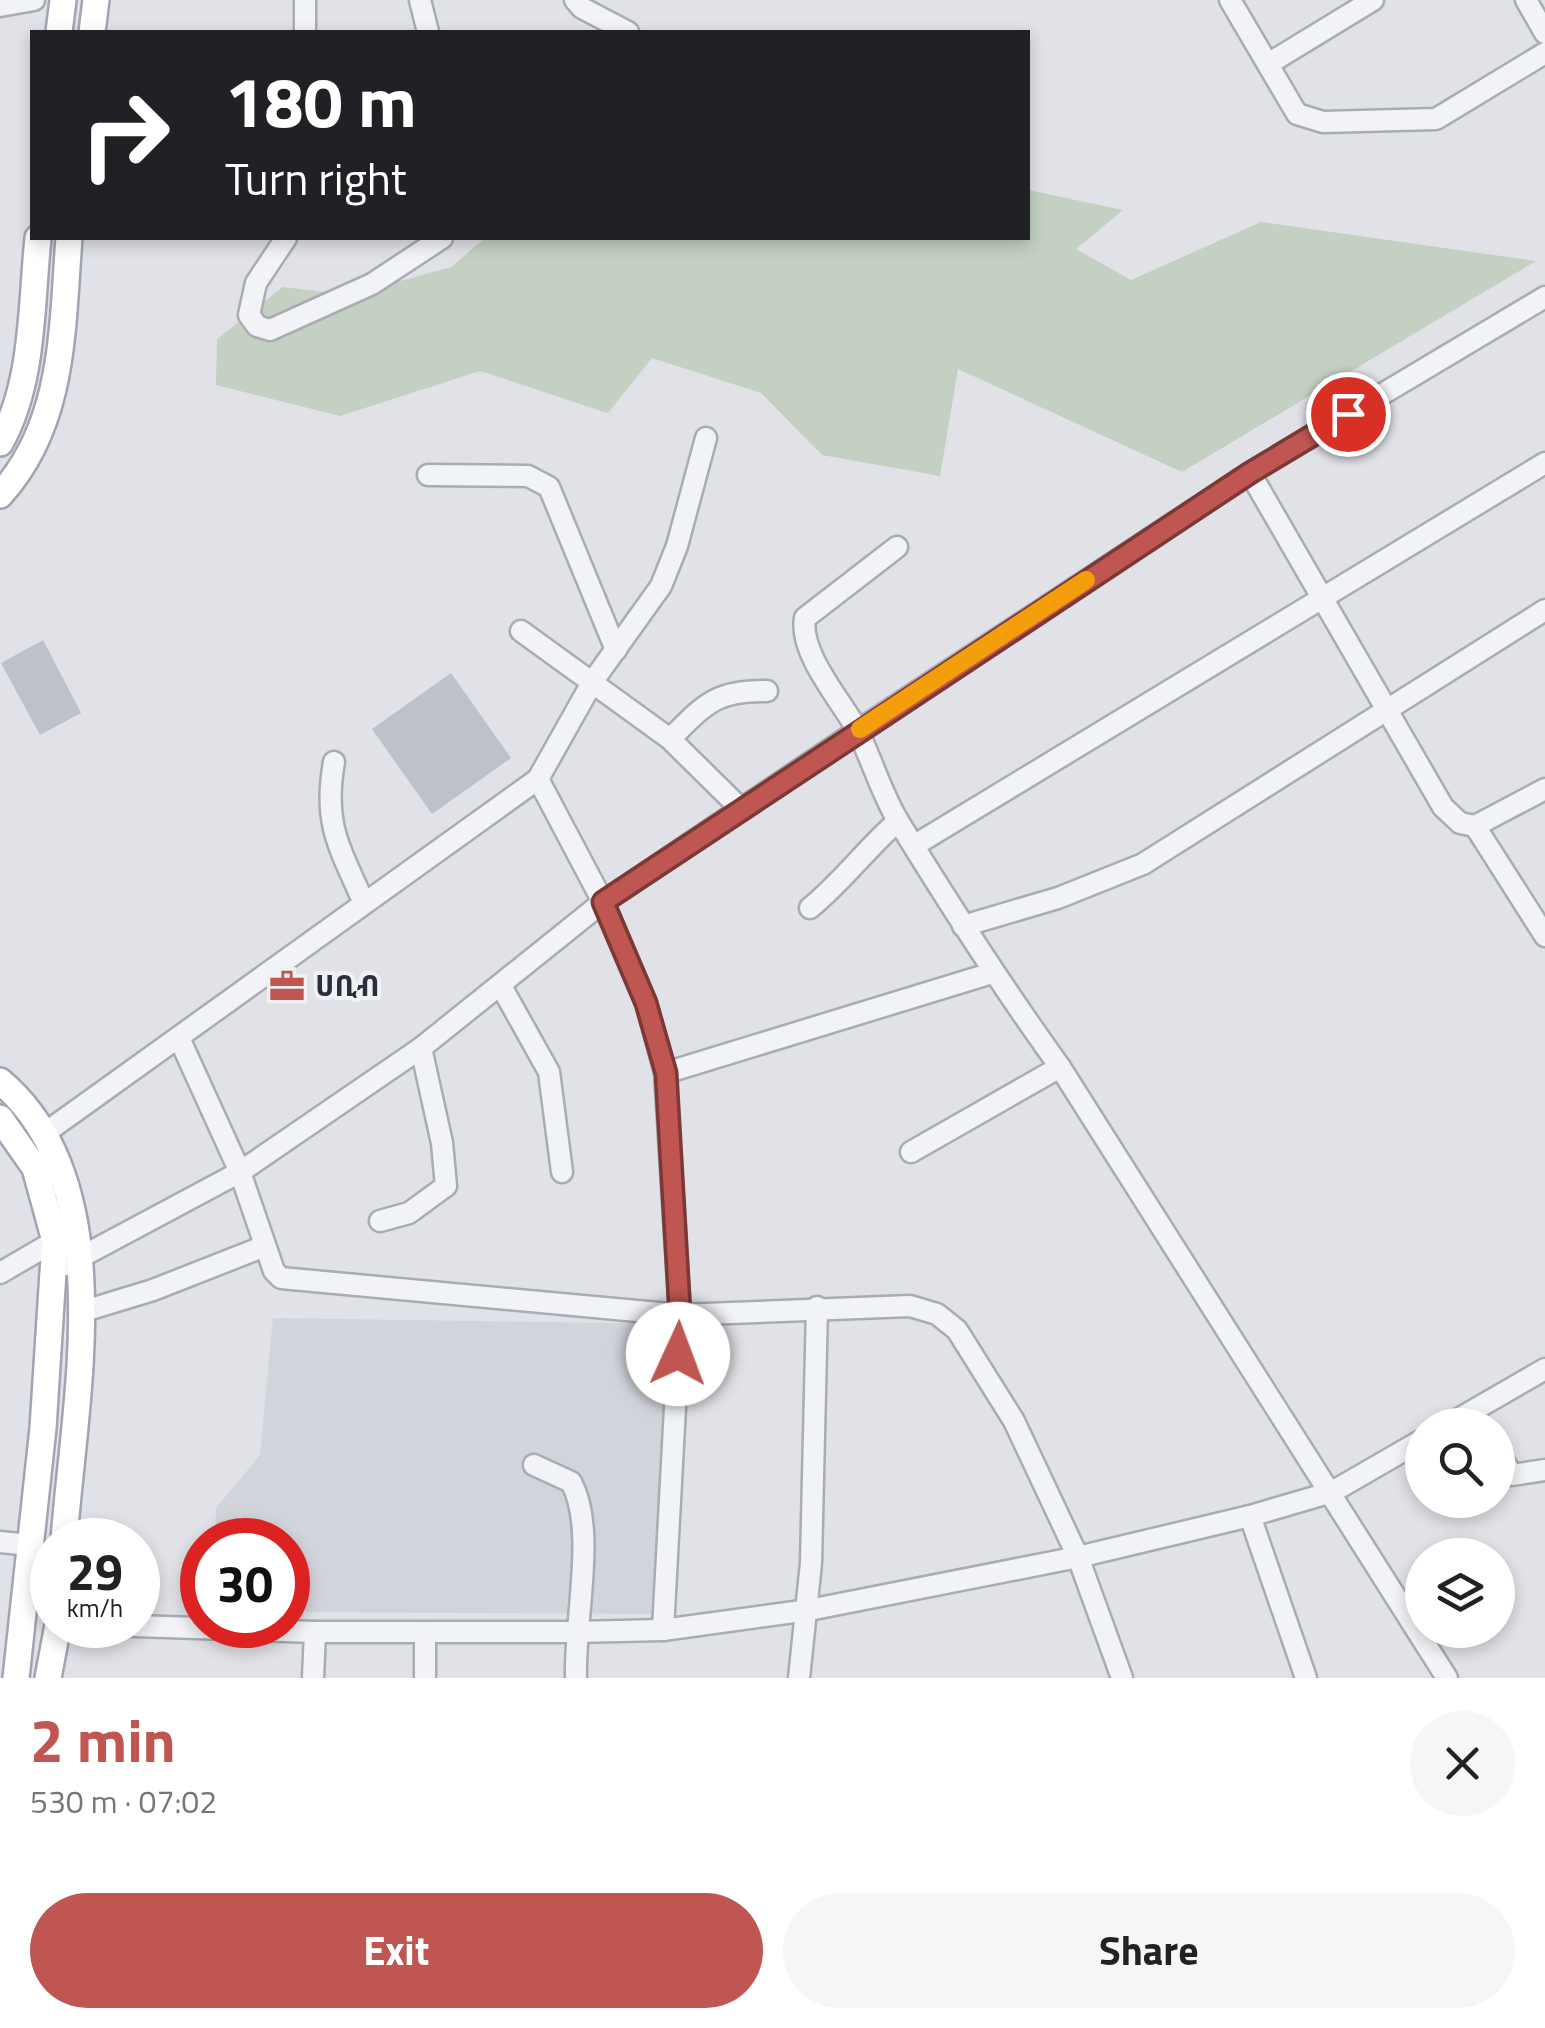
<!DOCTYPE html>
<html lang="en">
<head>
<meta charset="utf-8">
<style>
  body { margin:0; font-family:"Titillium Web","Noto Sans Ethiopic",sans-serif; background:#f6f6f6; color:#222; height:100vh; display:flex; flex-direction:column; font-size:38px; white-space:nowrap }
  * { box-sizing:border-box; margin:0 }
  p { font-size:32px; color:#767676 }
  .icon { flex:none; width:55px; height:55px; fill:none; stroke:currentColor; stroke-width:2; stroke-linecap:round; stroke-linejoin:round }
  .map { position:relative; height:1678px; overflow:hidden }
  .panel { display:flex; flex-direction:column; background:#fff; flex:1 }
  .panel>* { flex:none }
  .guide { position:absolute; left:30px; top:30px; width:1000px; height:210px; border-radius:0px; box-shadow:0 5px 15px #0003; background:#202124; color:#fff; overflow:hidden }
  .buttons { position:absolute; left:1405px; top:1408px; display:grid; gap:20px }
  .buttons a { display:grid; place-items:center; width:110px; height:110px; border-radius:50%; background:#fff; box-shadow:0 5px 15px #0003; font-size:50px }
  .speed { position:absolute; left:30px; top:1518px; display:flex; gap:20px; font-size:50px; font-weight:700; text-align:center }
  .speed>* { display:grid; place-content:center; width:130px; height:130px; border-radius:50%; background:#fff; box-shadow:0 5px 15px #0003; line-height:1 }
  .speed small { font-size:25px; font-weight:400 }
  .speed .limit { border:15px solid #d22; background:#fff; color:#111 }
  .pin { position:absolute; display:grid; place-items:center; width:85px; height:85px; color:#fff; margin:-42px; border:5px solid #fff; border-radius:50%; box-shadow:0 2px 10px #0007 }
  .me { position:absolute; width:110px; margin:-55px; rotate:2deg; stroke-linejoin:round; filter:drop-shadow(0 0 8px #0008) }
  .turn { display:flex; align-items:center; gap:35px; height:210px; padding:0 30px; font-size:45px }
  .turn .icon { width:130px; height:130px; stroke-width:2.5 }
  .turn b { display:block; font-size:70px; line-height:85px }
  .round { display:grid; place-items:center; flex:none; width:105px; height:105px; border-radius:52px; background:#f6f6f6 }
  .headline { display:flex; align-items:center; justify-content:space-between; height:170px; padding:0 30px }
  h1 { font-size:60px; font-weight:700; line-height:75px; color:#bf5652 }
  .action { display:flex; gap:20px; margin-top:auto; padding:20px 30px }
  .action a { flex:1; height:115px; border-radius:60px; background:#bf5652; color:#fff; font-size:40px; font-weight:700; line-height:115px; text-align:center }
  .action a+a { background:#f6f6f6; color:#222 }
  .map>svg:first-child { display:block }
  .built { fill:#d2d4dc }
  .green { fill:#c3d0c2 }
  .building { fill:#bec0ca }
  .lines { fill:none; stroke-linecap:round; stroke-linejoin:round }
  .minor-casing { stroke:#a9acb4; stroke-width:25 }
  .major-casing { stroke:#a1a4b2; stroke-width:30 }
  .minor { stroke:#f2f3f6; stroke-width:20 }
  .major { stroke:#fff; stroke-width:25 }
  .route-casing { stroke:#7c3835; stroke-width:25 }
  .route { stroke:#bf5652; stroke-width:18 }
  .slow { stroke:#f59e0b; stroke-width:18 }
  .labels { text-anchor:middle; stroke-width:8; stroke-linejoin:round; paint-order:stroke }
  .poi-label { font-size:30px; font-weight:bold; fill:#2a2e3d; stroke:#eff1f5; text-anchor:start }
</style>
</head>
<body>
<div class="map">
<svg width="1545" height="1678" viewBox="0 0 1545 1678">
  <rect width="100%" height="100%" fill="#e0e2e7"/>
  <path class="built" d="M273 1318 673 1324 658 1614 288 1612V1540H215L216 1508 260 1455Z"/>
  <path class="green" d="M1028 190 1123 210 1076 249 1131 280 1261 222 1536 261 1182 472 958 369 940 476 822 455 761 393 652 358 608 413 480 371 340 416 216 385 217 339 283 287 350 295 451 267 485 238H1028Z"/>
  <g class="building">
    <path d="M43 640 81 713 40 735 1 663Z"/>
    <path d="M451 673 511 758 432 814 372 729Z"/>
  </g>
  <g class="lines">
    <defs>
      <g id="minor">
        <path d="M305 0V32"/>
        <path d="M420 0 428 32"/>
        <path d="M575 0 582 8 628 32"/>
        <path d="M1230 0 1297 114 1323 122 1436 119 1545 53"/>
        <path d="M1526 0 1545 33"/>
        <path d="M0 6 34 0"/>
        <path d="M1268 64 1373 0"/>
        <path d="M286 238 256 283 249 315 257 326 270 330 372 284 442 238"/>
        <path d="M1250 473 1443 807 1460 823 1475 826 1545 789"/>
        <path d="M428 475 528 476 549 487 616 650"/>
        <path d="M897 547 805 618C799 652 838 697 855 726 872 758 881 794 900 824 951 907 1003 988 1060 1067L1447 1678"/>
        <path d="M521 631 670 739 742 810"/>
        <path d="M670 739C705 704 716 690 767 691"/>
        <path d="M334 762C323 824 339 846 363 901"/>
        <path d="M538 779 593 681 661 586 677 546 706 438"/>
        <path d="M1475 826 1545 936"/>
        <path d="M915 845 1545 463"/>
        <path d="M810 908C843 881 865 850 898 821"/>
        <path d="M963 926 1058 898 1143 864 1545 610"/>
        <path d="M501 986 549 1072 562 1172"/>
        <path d="M179 1038 240 1172 274 1271 281 1278 680 1315 910 1306 937 1314 957 1330 1014 1421 1078 1557 1122 1678"/>
        <path d="M665 1073 992 973"/>
        <path d="M45 1133 538 779 603 902 646 1003 665 1073 680 1315 663 1630"/>
        <path d="M911 1152 1060 1067"/>
        <path d="M380 1221 409 1213 446 1186 442 1143 421 1048"/>
        <path d="M66 1265 240 1172 421 1048 603 902 857 731 1250 473 1545 297"/>
        <path d="M0 1273 55 1241"/>
        <path d="M81 1312 153 1290 265 1246"/>
        <path d="M1448 1425 1545 1369"/>
        <path d="M1498 1452 1512 1475 1545 1470"/>
        <path d="M534 1465 571 1482C597 1529 574 1620 576 1678"/>
        <path d="M1250 1516 1306 1678"/>
        <path d="M0 1542 30 1545"/>
        <path d="M105 1625 315 1632H574L663 1630 809 1610 1078 1557 1250 1516 1332 1492 1422 1440"/>
        <path d="M425 1633V1678"/>
        <path d="M313 1678 315 1632"/>
        <path d="M799 1678 811 1563 817 1307"/>
      </g>
      <g id="major">
        <path d="M59 32 63 0"/>
        <path d="M92 32 96 0"/>
        <path d="M0 443C34 383 31 305 38 238"/>
        <path d="M0 495C65 424 62 328 69 238"/>
        <path d="M0 1081C122 1183 74 1400 64 1540"/>
        <path d="M0 1118 35 1168 55 1241 43 1428 16 1678"/>
        <path d="M48 1678 58 1625"/>
      </g>
    </defs>
    <use href="#minor" class="minor-casing"/>
    <use href="#major" class="major-casing"/>
    <use href="#minor" class="minor"/>
    <use href="#major" class="major"/>
  </g>
  <g class="lines">
    <defs>
      <path id="route" d="M678 1354 680 1315 666 1073 646 1003 603 902 1250 473 1348 414"/>
    </defs>
    <use href="#route" class="route-casing"/>
    <use href="#route" class="route"/>
    <path class="slow" d="M860 729 1086 580"/>
  </g>
  <defs>
    <symbol id="office-bare" viewBox="-9 -9 18 18"><path d="M-6-3h4V-5.5h4V-3h4V5H-6ZM-1-4.5V-3h2v-1.5ZM-6 0V1H6V0Z" fill="#bf5652" stroke="#eff1f5" stroke-width="2.5" paint-order="stroke"/></symbol>
  </defs>
  <g fill-rule="evenodd">
    <use href="#office-bare" x="262" y="961" width="50" height="50"/>
  </g>
  <g class="labels">
    <g class="poi-label">
      <text x="315" y="996">ሀቢብ</text>
    </g>
  </g>
</svg>
<div class="buttons">
<a><svg class="icon" aria-label="search" viewBox="0 0 24 24"><circle cx="10" cy="10" r="6"/><path d="M15 15l6 6"/></svg></a>
<a><svg class="icon" aria-label="layers" viewBox="0 0 24 24"><path d="M12 4l9 5-9 5-9-5zM3 14l9 5 9-5"/></svg></a>
</div>
<div class="speed"><div>29<small>km/h</small></div><div class="limit">30</div></div>
<div class="pin" style="left:1348px;top:414px;background:#d93025"><svg class="icon" aria-label="arrive" viewBox="0 0 24 24"><path d="M6 21V4h12l-3 4 3 4H6"/></svg></div>
<svg class="me" style="left:678px;top:1354px" viewBox="-20 -20 40 40"><circle r="19" fill="#fff"/><path d="M0-13L10 11 0 6-10 11z" fill="#bf5652"/></svg>
<div class="guide">
<div class="turn"><svg class="icon" aria-label="right" viewBox="0 0 24 24"><path d="M7 20v-9h11M14 6l5 5-5 5"/></svg><div><b>180 m</b>Turn right</div></div>
</div>
</div>
<section class="panel">
<div class="headline"><div><h1>2 min</h1><p>530 m · 07:02</p></div><a class="round"><svg class="icon" aria-label="close" viewBox="0 0 24 24"><path d="M6 6l12 12M18 6L6 18"/></svg></a></div>
<div class="action"><a>Exit</a><a>Share</a></div>
</section>
</body>
</html>
